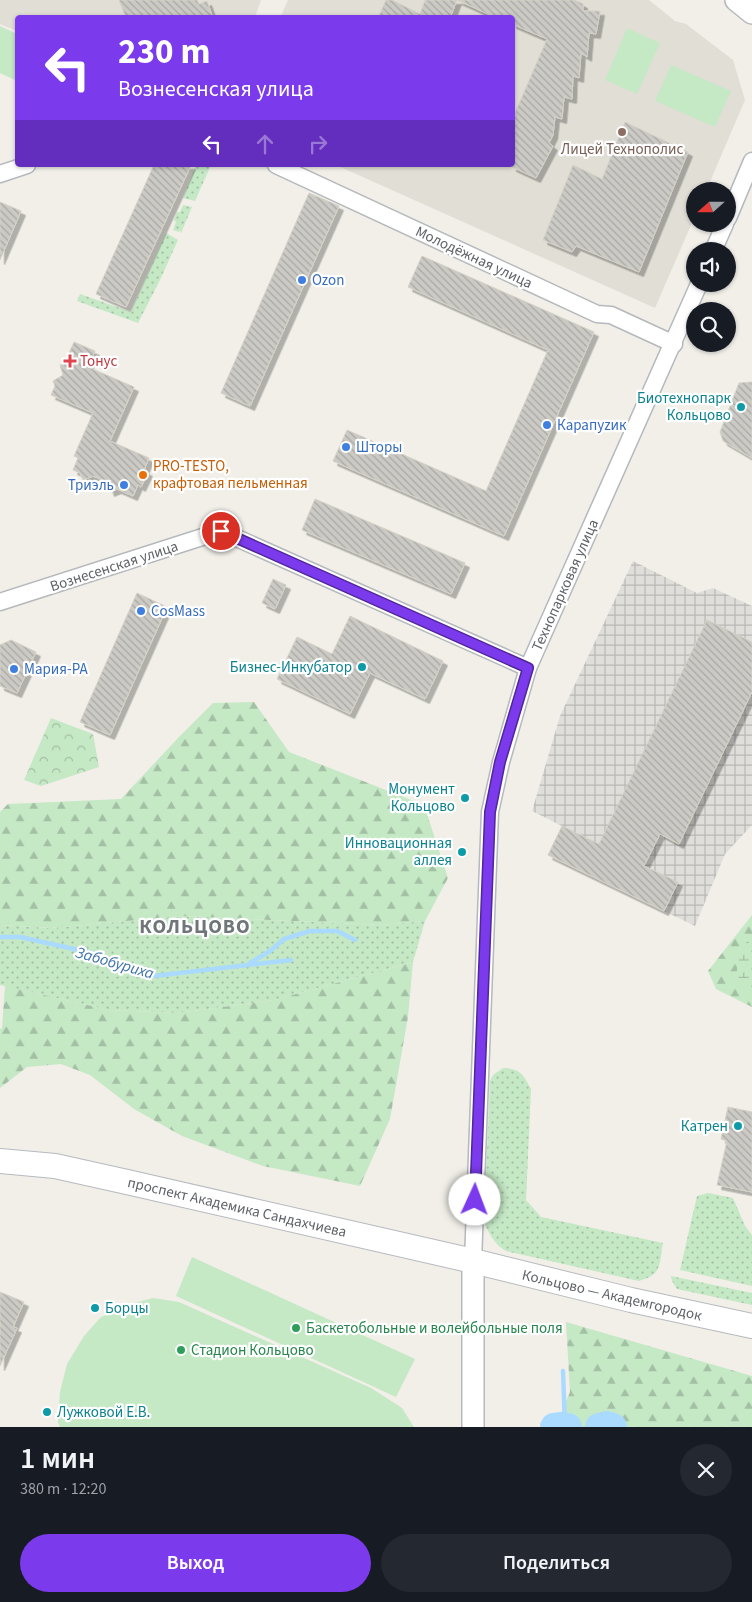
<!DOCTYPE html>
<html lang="ru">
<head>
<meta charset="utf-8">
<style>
  body { margin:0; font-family:"Source Sans 3",sans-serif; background:#242831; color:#f1f3f6; height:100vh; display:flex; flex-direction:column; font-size:19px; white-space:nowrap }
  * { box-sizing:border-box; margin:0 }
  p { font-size:16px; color:#9ea1a6 }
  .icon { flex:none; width:28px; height:28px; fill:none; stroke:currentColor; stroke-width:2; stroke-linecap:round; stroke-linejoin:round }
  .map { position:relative; height:1427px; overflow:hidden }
  .sheet { display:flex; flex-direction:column; background:#171b24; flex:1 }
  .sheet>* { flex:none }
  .guide { position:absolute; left:15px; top:15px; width:500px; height:152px; border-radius:5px; box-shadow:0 1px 4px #0004; background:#7c3aed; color:#fff; overflow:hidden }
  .needle { width:32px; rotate:249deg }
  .controls { position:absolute; left:686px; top:182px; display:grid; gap:10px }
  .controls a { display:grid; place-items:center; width:50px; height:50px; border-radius:50%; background:#171b24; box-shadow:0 1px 4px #0004; font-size:25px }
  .pin { position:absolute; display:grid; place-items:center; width:42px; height:42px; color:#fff; margin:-21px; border:2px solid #fff; border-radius:50%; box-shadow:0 1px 5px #0007 }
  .me { position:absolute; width:55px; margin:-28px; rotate:2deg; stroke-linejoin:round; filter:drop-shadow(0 0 4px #0008) }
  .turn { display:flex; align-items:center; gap:18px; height:105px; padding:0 20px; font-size:22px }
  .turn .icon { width:65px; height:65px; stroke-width:2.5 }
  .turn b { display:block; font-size:35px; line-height:42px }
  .lanes { display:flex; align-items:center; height:48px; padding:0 20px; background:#0003; justify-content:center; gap:25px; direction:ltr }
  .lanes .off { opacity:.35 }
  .round { display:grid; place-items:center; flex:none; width:52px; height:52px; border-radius:26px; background:#242831 }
  .summary { display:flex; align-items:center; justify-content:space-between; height:85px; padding:0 20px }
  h1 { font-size:30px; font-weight:600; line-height:38px }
  .action { display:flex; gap:10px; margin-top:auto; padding:10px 20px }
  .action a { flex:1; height:58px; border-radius:30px; background:#7c3aed; color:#fff; font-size:20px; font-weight:600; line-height:58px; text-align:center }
  .action a+a { background:#242831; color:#f1f3f6 }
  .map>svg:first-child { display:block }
  .industrial { fill:url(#industrial-grid) }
  .education { fill:#e1ded6 }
  .grass { fill:url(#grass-dots) }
  .forest { fill:url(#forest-firs) }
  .wetland { fill:url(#wetland-marsh) }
  .park { fill:url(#park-crowns) }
  .garden { fill:#c5e8c5 }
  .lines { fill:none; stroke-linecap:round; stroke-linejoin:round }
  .stream { stroke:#aadaff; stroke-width:4.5 }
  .river { stroke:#aadaff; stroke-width:28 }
  .building { fill:url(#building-back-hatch); stroke:#d6d1c6; filter:url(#shadow) }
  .minor-casing { stroke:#b5b8bc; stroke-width:19 }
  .tertiary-casing { stroke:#b5b8bc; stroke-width:24 }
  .secondary-casing { stroke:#b6babf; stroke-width:26 }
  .minor { stroke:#fff; stroke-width:16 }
  .tertiary { stroke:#fff; stroke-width:21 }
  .secondary { stroke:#fff; stroke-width:24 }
  .route-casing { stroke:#51269a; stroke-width:12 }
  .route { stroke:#7c3aed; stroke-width:9 }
  .education-dot { fill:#8d6e63; stroke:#fff; stroke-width:2 }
  .shop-dot { fill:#3f7fe0; stroke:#fff; stroke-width:2 }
  .health-dot { fill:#e0444e; stroke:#fff; stroke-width:2 }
  .culture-dot { fill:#0f9aa8; stroke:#fff; stroke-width:2 }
  .food-dot { fill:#e8710a; stroke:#fff; stroke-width:2 }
  .leisure-dot { fill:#2e9e5b; stroke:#fff; stroke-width:2 }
  .labels { text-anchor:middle; stroke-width:4.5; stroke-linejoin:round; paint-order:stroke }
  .education-label { font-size:15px; fill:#785e54; stroke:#fff }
  .street-label { font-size:15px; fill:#5f6368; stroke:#fff }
  .shop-label { font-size:15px; fill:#366cbe; stroke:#fff; text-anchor:start }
  .health-label { font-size:15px; fill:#be3a42; stroke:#fff; text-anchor:start }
  .culture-label { font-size:15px; fill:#0d838f; stroke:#fff; text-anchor:end }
  .food-label { font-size:15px; fill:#c56008; stroke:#fff; text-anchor:start }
  .leisure-label { font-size:15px; fill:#27864d; stroke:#fff; text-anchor:start }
  .water-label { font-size:16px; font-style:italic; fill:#4174aa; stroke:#fff }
  .district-label { font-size:20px; font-weight:bold; letter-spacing:1px; fill:#70757a; stroke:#fff }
</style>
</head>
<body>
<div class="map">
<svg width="752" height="1427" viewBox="0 0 752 1427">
  <defs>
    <pattern id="industrial-grid" width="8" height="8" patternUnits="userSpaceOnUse" patternTransform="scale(1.25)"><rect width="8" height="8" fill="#e0deda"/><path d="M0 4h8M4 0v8" fill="none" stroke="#b9b8b5"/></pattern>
    <pattern id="grass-dots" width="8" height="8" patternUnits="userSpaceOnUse" patternTransform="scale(1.25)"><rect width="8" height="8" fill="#c5e8c5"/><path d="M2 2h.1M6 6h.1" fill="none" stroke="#a3c0a4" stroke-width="1.8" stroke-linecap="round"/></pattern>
    <pattern id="forest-firs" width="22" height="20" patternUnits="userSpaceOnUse" patternTransform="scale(1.25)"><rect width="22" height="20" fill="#c5e8c5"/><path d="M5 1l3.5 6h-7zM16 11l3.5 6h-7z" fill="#a3c0a4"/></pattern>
    <pattern id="wetland-marsh" width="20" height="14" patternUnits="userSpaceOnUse" patternTransform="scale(1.25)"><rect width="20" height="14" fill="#c5e8c5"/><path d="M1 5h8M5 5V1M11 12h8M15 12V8" fill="none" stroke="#a3c0a4"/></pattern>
    <pattern id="park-crowns" width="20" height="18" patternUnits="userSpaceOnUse" patternTransform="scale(1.25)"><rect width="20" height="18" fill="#c5e8c5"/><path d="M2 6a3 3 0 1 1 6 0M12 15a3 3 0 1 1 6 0" fill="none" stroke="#a3c0a4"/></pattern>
    <pattern id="building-back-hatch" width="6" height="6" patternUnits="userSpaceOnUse" patternTransform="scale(1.25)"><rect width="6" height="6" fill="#cccac5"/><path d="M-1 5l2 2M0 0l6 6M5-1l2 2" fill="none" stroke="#a9a8a4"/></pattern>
    <filter id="shadow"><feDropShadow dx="4.5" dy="4.5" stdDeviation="0" flood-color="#0004"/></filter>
  </defs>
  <rect width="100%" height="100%" fill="#f1efe8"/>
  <path class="industrial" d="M633 561 697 593 713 588 752 606V825L725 854 695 926 548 855 562 826 532 811 560 716Z"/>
  <g class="education">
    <path d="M0 0H261L255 17 18 18 17 31 0 24Z"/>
    <path d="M288 0H649L675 21 686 24 733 60 745 100 706 191H695V216L655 308 336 165H512V18H280Z"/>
  </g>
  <g class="grass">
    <path d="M196 165H211L195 201 183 198Z"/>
    <path d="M183 205 192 207 181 233 180 230 179 232 173 230 176 222 174 220 177 212H180Z"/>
    <path d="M166 233 178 240 160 280 138 323 77 301 80 294 131 312Z"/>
    <path d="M181 916 382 925 425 921 413 962 274 1000 178 1013 109 1010 0 985V925L51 928Z"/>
    <path d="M503 1068C521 1069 523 1074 531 1089L526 1200 541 1217 663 1243C659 1264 663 1274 639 1281L506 1251C495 1245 489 1234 484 1222L490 1081 493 1075Z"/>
    <path d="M708 1193 733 1198 745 1226 752 1235V1286L680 1270 697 1196Z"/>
    <path d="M671 1276 752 1293V1305L677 1289 672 1281Z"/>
  </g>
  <g class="forest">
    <path d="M254 702 289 752 424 805 448 878 425 921 382 925 181 916 51 928 0 925V812L8 804 121 799 178 738 213 703Z"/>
    <path d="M752 915V1007L716 989 708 971Z"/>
    <path d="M413 962 408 1017 390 1119 360 1186 263 1166 182 1136 134 1109 90 1075 61 1064 27 1067 0 1088V1029L2 1028 5 986 109 1010 178 1013 274 1000Z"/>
    <path d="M566 1322 752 1376V1427H555L570 1392Z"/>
  </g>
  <path class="wetland" d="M752 933V992C748 989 743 985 740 981 731 967 744 945 752 933Z"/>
  <path class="park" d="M51 718 93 734 99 767 41 786 24 780Z"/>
  <g class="garden">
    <path d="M0 26 17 34V81L0 73Z"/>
    <path d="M627 28 660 43 637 94 605 80Z"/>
    <path d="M671 65 731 91 715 127 655 101Z"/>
    <path d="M192 1257 415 1359 396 1397 176 1296Z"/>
    <path d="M153 1298 179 1302 371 1388 402 1408 414 1427H60L58 1422 60 1392 67 1364 84 1336 101 1317 130 1304Z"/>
  </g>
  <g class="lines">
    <g class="stream">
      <path d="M0 937H20L92 953 154 976 291 960"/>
      <path d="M250 963 270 951 284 939 310 931H337L355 940"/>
      <path d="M563 1371 565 1426"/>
    </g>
    <g class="river">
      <path d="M554 1427 562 1426 568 1427"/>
      <path d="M599 1427 607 1425 613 1427"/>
    </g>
  </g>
  <g class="building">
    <path d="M119 0H197L199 4 207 1 213 18H126Z"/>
    <path d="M386 0H392L420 14 425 0H575L583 4V11H600L596 34 589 33 587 57 581 53 579 78 573 76 572 99 564 97 562 119 555 117 553 135 549 143 553 146 536 178 512 167V120L547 39 512 24V18H497L457 0 450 18H378Z"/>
    <path d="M625 122 688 152 639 272 576 246 572 252 543 240 573 165 602 179Z"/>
    <path d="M154 165H191L126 307 96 294Z"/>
    <path d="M309 193 339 206 250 406 221 393Z"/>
    <path d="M0 202 21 211 0 260Z"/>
    <path d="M422 256 594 332 504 536 333 461 347 430 486 491 548 350 408 287Z"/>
    <path d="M74 342 95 351 88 367 134 387 110 441 149 458 144 470 148 472 141 487 138 485 133 496 117 489 110 492 107 482 93 476 83 480 80 473 73 470 78 458 74 456 93 413 51 395 55 386 53 381 63 375 60 365 65 362Z"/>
    <path d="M752 382V458L723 441 720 432 739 383Z"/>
    <path d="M315 499 465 563 451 594 302 530Z"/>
    <path d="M273 579 286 585 275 609 262 603Z"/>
    <path d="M137 593 167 607 110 735 80 722Z"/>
    <path d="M350 616 443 661 425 699 370 673 350 714 277 679 297 637 332 654Z"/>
    <path d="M707 620 752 642V692L679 844 660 834 644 866 678 882 664 911 548 855 562 826 599 844Z"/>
    <path d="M11 640 36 652 17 693 0 686V645Z"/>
    <path d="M728 1107 752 1112V1192L717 1185 727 1141 721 1139Z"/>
    <path d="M0 1292 24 1302 13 1327 17 1328 0 1366Z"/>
  </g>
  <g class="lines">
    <defs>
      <g id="minor">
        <path d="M276 165 597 314 611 315 674 344"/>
        <path d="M0 174 27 165"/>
        <path d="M728 218 752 161"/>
        <path d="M713 251 725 224"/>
        <path d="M0 602 221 531 528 668"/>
        <path d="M473 1261 490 812 501 762 528 668 699 284"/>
      </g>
      <g id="tertiary">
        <path d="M736 0 752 13"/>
        <path d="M473 1261V1427"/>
      </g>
      <path id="secondary" d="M0 1161 55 1166 127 1182 473 1261 631 1300 752 1326"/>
    </defs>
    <use href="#minor" class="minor-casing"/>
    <use href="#tertiary" class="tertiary-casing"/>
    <use href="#secondary" class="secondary-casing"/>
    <use href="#minor" class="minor"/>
    <use href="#tertiary" class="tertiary"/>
    <use href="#secondary" class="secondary"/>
  </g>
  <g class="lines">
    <defs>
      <path id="route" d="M221 531 528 668 500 762 490 812 475 1200"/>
    </defs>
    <use href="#route" class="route-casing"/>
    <use href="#route" class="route"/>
  </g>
  <circle class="education-dot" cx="622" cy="132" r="5"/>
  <g class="shop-dot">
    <circle cx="302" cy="280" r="5"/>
    <circle cx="547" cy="425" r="5"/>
    <circle cx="346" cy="447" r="5"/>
    <circle cx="124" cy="485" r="5"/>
    <circle cx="141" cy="611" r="5"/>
    <circle cx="14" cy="669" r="5"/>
  </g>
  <path class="health-dot" d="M67.5 353.5h5v5h5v5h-5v5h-5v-5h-5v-5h5z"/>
  <g class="culture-dot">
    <circle cx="741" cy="407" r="5"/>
    <circle cx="362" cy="667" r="5"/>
    <circle cx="465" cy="798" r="5"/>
    <circle cx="462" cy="852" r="5"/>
    <circle cx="738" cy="1126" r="5"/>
    <circle cx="95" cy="1308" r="5"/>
    <circle cx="47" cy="1412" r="5"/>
  </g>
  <circle class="food-dot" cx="143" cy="475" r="5"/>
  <g class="leisure-dot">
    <circle cx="296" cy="1328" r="5"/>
    <circle cx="181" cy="1350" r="5"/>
  </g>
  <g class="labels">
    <g class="education-label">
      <text x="622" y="154">Лицей Технополис</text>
    </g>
    <g class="street-label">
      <text transform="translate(474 257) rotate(25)" y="5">Молодёжная улица</text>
      <text transform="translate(114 566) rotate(-18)" y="5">Вознесенская улица</text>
      <text transform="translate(565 585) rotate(-66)" y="5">Технопарковая улица</text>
      <text transform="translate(237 1207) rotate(13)" y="5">проспект Академика Сандахчиева</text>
      <text transform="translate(612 1295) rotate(13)" y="5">Кольцово — Академгородок</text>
    </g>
    <g class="shop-label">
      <text x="312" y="285">Ozon</text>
      <text x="557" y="430">Карапуzик</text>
      <text x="356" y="452">Шторы</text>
      <text x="114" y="490" text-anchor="end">Триэль</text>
      <text x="151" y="616">CosMass</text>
      <text x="24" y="674">Мария-РА</text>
    </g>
    <g class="health-label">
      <text x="80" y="366">Тонус</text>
    </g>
    <g class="culture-label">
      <text x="731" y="403">Биотехнопарк<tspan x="731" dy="17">Кольцово</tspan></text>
      <text x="352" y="672">Бизнес-Инкубатор</text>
      <text x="455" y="794">Монумент<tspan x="455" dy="17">Кольцово</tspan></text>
      <text x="452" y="848">Инновационная<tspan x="452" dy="17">аллея</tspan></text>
      <text x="728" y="1131">Катрен</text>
      <text x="105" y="1313" text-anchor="start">Борцы</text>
      <text x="57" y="1417" text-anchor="start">Лужковой Е.В.</text>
    </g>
    <g class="food-label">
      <text x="153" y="471">PRO-TESTO,<tspan x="153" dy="17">крафтовая пельменная</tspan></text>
    </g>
    <g class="leisure-label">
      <text x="306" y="1333">Баскетобольные и волейбольные поля</text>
      <text x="191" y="1355">Стадион Кольцово</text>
    </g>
    <g class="water-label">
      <text transform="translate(115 962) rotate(16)" y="6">Забобуриха</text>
    </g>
    <g class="district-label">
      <text x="195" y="933">КОЛЬЦОВО</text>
    </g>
  </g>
</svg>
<div class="controls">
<a><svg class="needle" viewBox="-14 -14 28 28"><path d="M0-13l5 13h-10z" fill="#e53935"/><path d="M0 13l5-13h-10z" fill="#9ea1a6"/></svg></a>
<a><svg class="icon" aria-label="sound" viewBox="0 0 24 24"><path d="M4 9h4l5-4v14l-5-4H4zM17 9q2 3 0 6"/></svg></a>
<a><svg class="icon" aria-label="search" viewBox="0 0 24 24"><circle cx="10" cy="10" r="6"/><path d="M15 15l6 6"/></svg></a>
</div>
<div class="pin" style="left:221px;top:531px;background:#d93025"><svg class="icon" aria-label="arrive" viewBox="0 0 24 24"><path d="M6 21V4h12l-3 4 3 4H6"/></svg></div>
<svg class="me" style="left:475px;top:1200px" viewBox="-20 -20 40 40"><circle r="19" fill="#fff"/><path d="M0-13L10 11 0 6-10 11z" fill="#7c3aed"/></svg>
<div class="guide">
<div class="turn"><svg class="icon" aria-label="left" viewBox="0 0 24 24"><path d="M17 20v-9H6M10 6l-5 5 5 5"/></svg><div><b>230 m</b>Вознесенская улица</div></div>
<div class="lanes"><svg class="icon" aria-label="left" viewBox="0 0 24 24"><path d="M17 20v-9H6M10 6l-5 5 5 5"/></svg><svg class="icon off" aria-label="ahead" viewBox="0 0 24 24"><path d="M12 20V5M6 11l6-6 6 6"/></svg><svg class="icon off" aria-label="right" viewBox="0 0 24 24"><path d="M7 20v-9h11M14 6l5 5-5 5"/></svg></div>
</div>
</div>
<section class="sheet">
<div class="summary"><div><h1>1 мин</h1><p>380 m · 12:20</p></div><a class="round"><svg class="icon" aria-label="close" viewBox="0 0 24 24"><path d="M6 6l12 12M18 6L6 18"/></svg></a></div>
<div class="action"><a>Выход</a><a>Поделиться</a></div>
</section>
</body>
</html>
